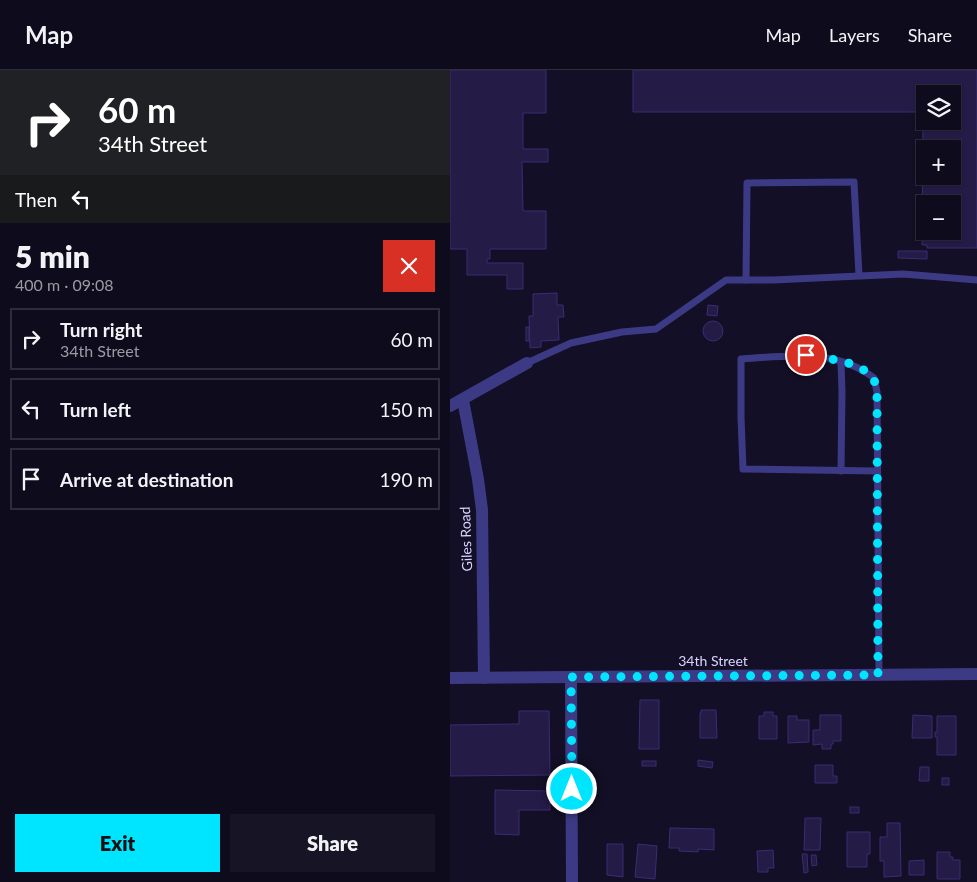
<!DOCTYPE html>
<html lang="en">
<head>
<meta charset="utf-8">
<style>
  body { margin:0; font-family:Lato,sans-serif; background:#171425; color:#f1f3f6; height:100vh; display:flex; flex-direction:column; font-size:19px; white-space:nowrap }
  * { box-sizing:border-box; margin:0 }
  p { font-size:16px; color:#9b9ba3 }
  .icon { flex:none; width:28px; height:28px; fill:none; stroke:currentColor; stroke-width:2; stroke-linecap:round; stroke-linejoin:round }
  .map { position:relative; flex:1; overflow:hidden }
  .side { display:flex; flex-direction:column; background:#0e0b1c; width:450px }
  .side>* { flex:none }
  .top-card { background:#202124; color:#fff; overflow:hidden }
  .fabs { position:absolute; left:466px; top:15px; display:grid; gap:10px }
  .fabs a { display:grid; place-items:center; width:45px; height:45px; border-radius:0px; background:#0e0b1c; box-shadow:0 1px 4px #0004,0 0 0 1px #2e2b3b; font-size:25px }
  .pin { position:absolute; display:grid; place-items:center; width:42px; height:42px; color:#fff; margin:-21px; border:2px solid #fff; border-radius:50%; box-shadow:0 1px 5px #0007 }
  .me { position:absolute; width:55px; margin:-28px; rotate:0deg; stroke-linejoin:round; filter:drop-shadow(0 0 4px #0008) }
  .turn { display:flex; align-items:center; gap:18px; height:105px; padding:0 15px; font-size:22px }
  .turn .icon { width:65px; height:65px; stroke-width:2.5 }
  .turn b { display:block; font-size:35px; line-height:42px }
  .then { display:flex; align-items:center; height:48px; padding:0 15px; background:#0003; gap:10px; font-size:19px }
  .round { display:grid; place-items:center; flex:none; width:52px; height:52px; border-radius:0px; background:#171425 }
  .headline { display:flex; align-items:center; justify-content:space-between; height:85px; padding:0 15px }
  h1 { font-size:30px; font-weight:800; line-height:38px }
  .button { display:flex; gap:10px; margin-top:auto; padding:10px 15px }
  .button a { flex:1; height:58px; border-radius:0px; background:#00e5ff; color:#111; font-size:20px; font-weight:800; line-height:58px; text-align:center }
  .button a+a { background:#171425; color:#f1f3f6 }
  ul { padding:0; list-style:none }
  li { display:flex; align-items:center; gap:15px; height:62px; margin:0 10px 8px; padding:0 5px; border:2px solid #2e2b3b; border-radius:0px }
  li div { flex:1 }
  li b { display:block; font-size:19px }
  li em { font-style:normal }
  header { display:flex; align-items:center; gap:30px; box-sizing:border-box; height:70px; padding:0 25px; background:#0e0b1c; border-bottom:1px solid #2e2b3b }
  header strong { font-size:24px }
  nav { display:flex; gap:28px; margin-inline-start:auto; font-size:18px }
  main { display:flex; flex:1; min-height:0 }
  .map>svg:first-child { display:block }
  .building { fill:#241b47; stroke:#3b2d73; fill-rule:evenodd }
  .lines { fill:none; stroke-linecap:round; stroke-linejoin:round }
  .service { stroke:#3d3a85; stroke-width:7 }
  .minor { stroke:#3d3a85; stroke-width:12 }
  .tertiary { stroke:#3d3a85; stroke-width:12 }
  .route { stroke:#00e5ff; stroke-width:9; stroke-dasharray:0 16.2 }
  .labels { text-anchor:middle; stroke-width:5; stroke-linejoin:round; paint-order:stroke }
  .street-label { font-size:14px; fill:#d9d4ff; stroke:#130f26 }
</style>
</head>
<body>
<header>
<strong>Map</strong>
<nav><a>Map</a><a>Layers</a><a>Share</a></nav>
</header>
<main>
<section class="side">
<div class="top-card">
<div class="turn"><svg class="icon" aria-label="right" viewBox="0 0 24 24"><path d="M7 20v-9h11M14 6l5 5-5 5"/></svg><div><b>60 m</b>34th Street</div></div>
<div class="then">Then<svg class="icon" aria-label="left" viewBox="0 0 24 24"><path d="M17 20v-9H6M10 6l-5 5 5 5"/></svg></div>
</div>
<div class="headline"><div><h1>5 min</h1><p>400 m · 09:08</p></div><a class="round" style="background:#d93025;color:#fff"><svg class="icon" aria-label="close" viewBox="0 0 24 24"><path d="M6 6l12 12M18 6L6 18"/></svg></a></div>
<ul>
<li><svg class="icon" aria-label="right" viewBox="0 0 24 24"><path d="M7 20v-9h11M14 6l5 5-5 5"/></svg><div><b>Turn right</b><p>34th Street</p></div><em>60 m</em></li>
<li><svg class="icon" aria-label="left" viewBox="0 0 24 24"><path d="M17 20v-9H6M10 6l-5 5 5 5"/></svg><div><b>Turn left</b></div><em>150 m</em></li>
<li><svg class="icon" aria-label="arrive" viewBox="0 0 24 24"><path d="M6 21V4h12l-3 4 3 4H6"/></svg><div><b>Arrive at destination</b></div><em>190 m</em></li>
</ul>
<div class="button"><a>Exit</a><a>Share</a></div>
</section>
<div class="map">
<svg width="527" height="812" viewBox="0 0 527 812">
  <rect width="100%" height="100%" fill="#130f26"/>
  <g class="building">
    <path d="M0 0H96V43H73V79H98V92H72L73 141H96V179H40V189H37V193H73V219H57V205H17V179H0Z"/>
    <path d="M183 0H527V178H477V175H472L473 53H476V51H502V24H475V42H183ZM475 79H502V106H475ZM475 134H502V161H475Z"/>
    <path d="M448 181H477V189L448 188Z"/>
    <path d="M107 223V235H113L114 247H108L109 270 91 271V277L80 278 79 246H83V224Z"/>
    <path d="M258 235 268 236 267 246 257 245Z"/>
    <circle cx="263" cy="261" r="10"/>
    <rect x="76" y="257" width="3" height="14"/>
    <path d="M190 630H209V679H189Z"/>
    <path d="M251 640H266L267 668H250V643H251Z"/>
    <path d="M69 641H99L100 705 0 706V655L69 654Z"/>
    <path d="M314 642H323V646H327V669H309V646H314Z"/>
    <path d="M370 645H391V671H383V674H381V679H372V674L363 675V660H370Z"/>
    <path d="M463 645 482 646V668H462Z"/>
    <path d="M338 646H347V650H359V672L338 673Z"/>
    <path d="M487 646H506V685H487V667H485V662H487Z"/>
    <path d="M248 690 263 692 262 698 248 696Z"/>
    <rect x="192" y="691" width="14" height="5"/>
    <path d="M365 695H383V706H387V713H365Z"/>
    <path d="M470 697H479V711H469Z"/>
    <rect x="492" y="708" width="7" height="7"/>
    <path d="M45 720 100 721V740H69V765L45 764Z"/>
    <rect x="400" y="737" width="9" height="6"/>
    <path d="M355 748H371L370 780H354Z"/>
    <path d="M437 753H450L451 806 434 807V791H430V767H437Z"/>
    <path d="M220 758 264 759V780L248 779V782L229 781V778H219Z"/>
    <path d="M397 762H420V784H417V797H397Z"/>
    <path d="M157 774H173V807L157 805Z"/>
    <path d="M188 774 207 776 205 809 185 807Z"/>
    <path d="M323 780 324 798H318V802H308L307 781Z"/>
    <path d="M487 782H500V787H503V790H510V809H487Z"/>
    <path d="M352 784H357L358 802 354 803Z"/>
    <path d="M361 785H366L367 795 362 796Z"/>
    <path d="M474 790V805H459V791Z"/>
  </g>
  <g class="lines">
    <g class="service">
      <path d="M409 205 404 112 297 113 296 210H323L453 204 527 210"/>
      <path d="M77 293 121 273 172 262 206 259 276 210H296"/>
      <path d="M391 401 392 322 391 292"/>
      <path d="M427 401 293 399 291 347V289C337 286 385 278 424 308L427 322 429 605"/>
    </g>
    <g class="minor">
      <path d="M13 330 28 409 32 440 34 608"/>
      <path d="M0 336 77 293"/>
      <path d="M121 607 122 812"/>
    </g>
    <path class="tertiary" d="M0 608 527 604"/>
  </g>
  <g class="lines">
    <path class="route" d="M122 719 121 607 428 605 427 322C426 317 425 310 422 307 407 290 377 289 356 285"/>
  </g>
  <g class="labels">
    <g class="street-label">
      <text transform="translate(16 469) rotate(-92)" y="5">Giles Road</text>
      <text x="263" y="596">34th Street</text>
    </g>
  </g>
</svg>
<div class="fabs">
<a><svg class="icon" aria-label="layers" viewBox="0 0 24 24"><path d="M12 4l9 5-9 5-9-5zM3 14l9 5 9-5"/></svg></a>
<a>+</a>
<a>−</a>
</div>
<div class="pin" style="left:356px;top:285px;background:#d93025"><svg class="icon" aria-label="arrive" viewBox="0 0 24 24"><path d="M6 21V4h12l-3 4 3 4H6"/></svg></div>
<svg class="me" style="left:122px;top:719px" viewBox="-20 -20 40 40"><circle r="17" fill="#00e5ff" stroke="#fff" stroke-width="3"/><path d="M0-11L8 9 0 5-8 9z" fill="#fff"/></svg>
</div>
</main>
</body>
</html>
